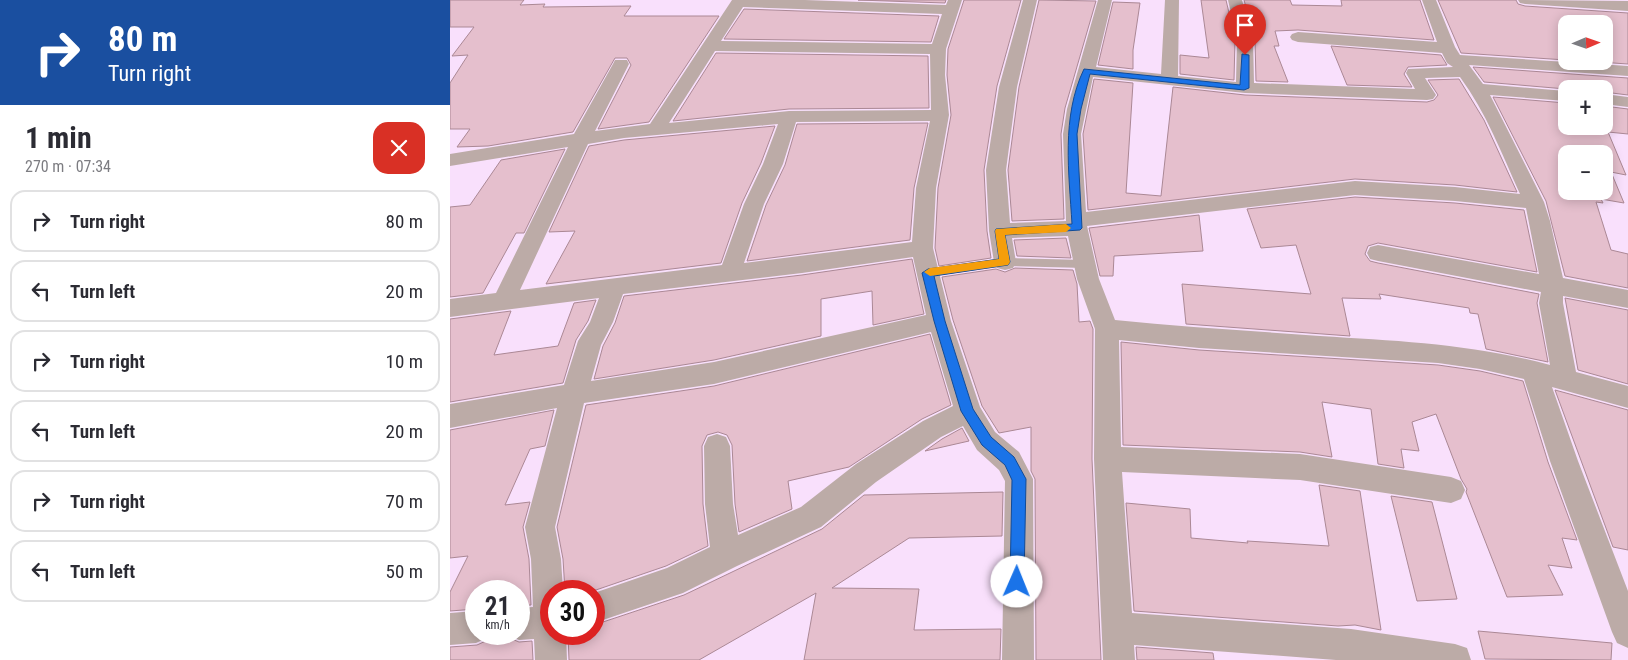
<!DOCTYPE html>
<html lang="en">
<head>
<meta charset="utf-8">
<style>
  body { margin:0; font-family:"Roboto Condensed",sans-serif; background:#f7f7f7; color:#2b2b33; height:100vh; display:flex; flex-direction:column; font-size:19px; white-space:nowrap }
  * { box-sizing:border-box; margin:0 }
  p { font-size:16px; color:#7c7c81 }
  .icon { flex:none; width:28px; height:28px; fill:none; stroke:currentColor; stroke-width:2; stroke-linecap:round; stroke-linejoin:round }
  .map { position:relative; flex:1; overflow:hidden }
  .sheet { display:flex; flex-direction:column; background:#fff; width:450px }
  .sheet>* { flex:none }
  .banner { background:#1a4fa0; color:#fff; overflow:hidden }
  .needle { width:32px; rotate:88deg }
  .buttons { position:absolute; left:1108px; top:15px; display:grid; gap:10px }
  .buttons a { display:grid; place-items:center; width:55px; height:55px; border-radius:10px; background:#fff; box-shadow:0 2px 12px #0003; font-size:25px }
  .speed { position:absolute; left:15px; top:580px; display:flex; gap:10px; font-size:25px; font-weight:700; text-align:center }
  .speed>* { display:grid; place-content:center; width:65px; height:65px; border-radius:50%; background:#fff; box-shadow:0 2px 12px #0003; line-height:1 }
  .speed small { font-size:12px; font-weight:400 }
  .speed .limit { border:8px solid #d22; background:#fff; color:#111 }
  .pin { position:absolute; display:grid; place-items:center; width:42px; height:42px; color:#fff; margin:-51px -21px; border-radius:50% 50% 50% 0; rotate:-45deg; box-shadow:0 0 5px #0007 }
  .pin .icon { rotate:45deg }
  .me { position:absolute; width:55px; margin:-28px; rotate:1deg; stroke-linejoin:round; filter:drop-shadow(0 0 4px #0008) }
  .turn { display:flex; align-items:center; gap:18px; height:105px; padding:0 25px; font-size:22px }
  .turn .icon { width:65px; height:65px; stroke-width:2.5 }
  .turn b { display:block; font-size:35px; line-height:42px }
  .round { display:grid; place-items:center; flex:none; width:52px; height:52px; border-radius:15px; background:#f7f7f7 }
  .head { display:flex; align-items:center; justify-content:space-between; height:85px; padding:0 25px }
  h1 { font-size:30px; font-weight:700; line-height:38px }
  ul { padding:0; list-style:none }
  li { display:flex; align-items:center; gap:15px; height:62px; margin:0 10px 8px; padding:0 15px; border:2px solid #e1e1e2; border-radius:15px }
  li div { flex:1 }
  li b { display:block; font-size:19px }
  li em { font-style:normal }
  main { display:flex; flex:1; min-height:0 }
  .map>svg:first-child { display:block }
  .building { fill:#e5bfcd; stroke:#ab8895; fill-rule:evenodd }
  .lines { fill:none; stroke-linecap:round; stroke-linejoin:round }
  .lane { fill:#bcaba7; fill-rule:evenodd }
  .street { fill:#bcaba7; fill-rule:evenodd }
  .route { fill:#1a73e8; stroke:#114b97 }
  .slow { fill:#f59e0b }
</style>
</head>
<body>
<main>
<section class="sheet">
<div class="banner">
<div class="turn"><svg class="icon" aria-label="right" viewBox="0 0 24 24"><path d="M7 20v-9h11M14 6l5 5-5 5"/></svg><div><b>80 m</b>Turn right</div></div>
</div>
<div class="head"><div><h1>1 min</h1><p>270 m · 07:34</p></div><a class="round" style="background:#d93025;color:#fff"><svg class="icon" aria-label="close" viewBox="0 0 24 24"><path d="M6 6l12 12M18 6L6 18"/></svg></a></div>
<ul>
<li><svg class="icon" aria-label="right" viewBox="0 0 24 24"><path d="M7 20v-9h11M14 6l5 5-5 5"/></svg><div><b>Turn right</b></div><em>80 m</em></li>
<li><svg class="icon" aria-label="left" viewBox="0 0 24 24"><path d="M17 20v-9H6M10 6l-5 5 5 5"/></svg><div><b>Turn left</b></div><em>20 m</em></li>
<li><svg class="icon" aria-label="right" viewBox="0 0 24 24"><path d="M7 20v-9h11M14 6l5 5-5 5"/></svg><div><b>Turn right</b></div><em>10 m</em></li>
<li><svg class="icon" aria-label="left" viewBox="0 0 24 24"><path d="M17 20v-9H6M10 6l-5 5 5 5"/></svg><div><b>Turn left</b></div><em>20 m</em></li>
<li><svg class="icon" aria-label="right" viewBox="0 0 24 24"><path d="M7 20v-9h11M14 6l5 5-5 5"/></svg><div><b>Turn right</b></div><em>70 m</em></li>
<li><svg class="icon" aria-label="left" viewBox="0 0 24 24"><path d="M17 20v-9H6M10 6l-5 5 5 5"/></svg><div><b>Turn left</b></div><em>50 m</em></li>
</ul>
</section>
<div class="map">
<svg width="1178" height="660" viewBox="0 0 1178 660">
  <rect width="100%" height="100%" fill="#f9e0fc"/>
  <g class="building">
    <path d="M0 0H74L70 5 95 4 93 7 181 6 174 16H269L199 122 148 129 181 65 177 58H165L123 132 38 146 7 147 20 129H0V83L18 55 2 56 24 27H0Z"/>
    <path d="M408 0H496L495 3Z"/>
    <path d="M514 0H571L547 86 534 170 537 231 541 258 489 266 485 248 488 188 501 115 497 75 498 49Z"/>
    <path d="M589 0 646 1 615 108 611 134 614 219 562 221 558 170 569 87Z"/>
    <path d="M751 0H776L785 39 784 80 730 74V55L759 58Z"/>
    <path d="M794 0H840L842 5 892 6 891 0H970L984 40 848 30 825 31 829 46H824L838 82 806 81 805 39Z"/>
    <path d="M988 0H1066L1068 4 1075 6 1178 13V64L1134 61H1154V24H1116V60L1011 53Z"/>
    <path d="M663 2 690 3 683 50V69L648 65Z"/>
    <path d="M294 9 489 16 481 42 274 39Z"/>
    <path d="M881 46 991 55 997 65 958 67 954 74 962 87 897 85Z"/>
    <path d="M266 53 478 56 479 108 339 109 223 121Z"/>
    <path d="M1023 67 1178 78V95L1154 92V89H1116L1034 82Z"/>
    <path d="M644 79 683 83 676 193 711 196 723 87 795 95 977 102 984 100 988 95 978 80 1009 79 1034 120 1067 192 1005 185 905 179 638 210 633 134Z"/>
    <path d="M1043 97 1116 103V126H1154V106L1178 109V134L1158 132 1176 175 1161 172 1174 203 1151 199 1153 203 1146 202 1161 250 1178 254V288L1115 276 1096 201ZM1116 154H1154V191H1116Z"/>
    <path d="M478 123 464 188 460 240 297 261 316 205 335 165 347 124Z"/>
    <path d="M325 126 311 163 292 203 271 263 96 284 125 231 99 232 139 146 174 140Z"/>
    <path d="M115 149 74 233H66L33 293 0 297V207L20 205 51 160Z"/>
    <path d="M905 197 1005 203 1074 210 1087 272 928 243 918 246 915 254 920 261 928 263 1089 294 1087 303 1098 362 1036 349 1028 314 1020 313 1019 308 929 294 931 299 892 298 900 336 736 324 732 284 861 294 846 245 811 248 797 209Z"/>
    <path d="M749 215 753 251 664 256 663 276H650L639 228Z"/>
    <path d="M616 238 621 258 567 256 564 240Z"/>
    <path d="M462 259 474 314 423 325 422 291 371 299V336L264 360 144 379 153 346 165 323 174 296 352 275Z"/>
    <path d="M565 268 623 270 627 284 629 322 640 321 643 329 642 459 651 660H586L585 479 581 471V427L549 433 532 406 503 320 492 277 546 269 555 272Z"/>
    <path d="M1115 298 1178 310V384L1128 370Z"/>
    <path d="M146 300 138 321 126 340 113 383 0 402V319L61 311 44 355 108 346 124 303Z"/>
    <path d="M480 334 501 405 472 419 399 467 338 481 342 509 289 532 285 504 282 445 277 435 268 432 257 435 252 446 253 504 258 546 216 566 143 591H115L113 559 107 527 136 405 264 386Z"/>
    <path d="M671 342 749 350 988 365 1030 371 1073 381 1098 462 1127 540 1112 538 1122 568 1098 565 1113 595 1057 597 1016 492 1017 489 1011 479 986 414 962 422 969 451 951 449 954 468 928 464 921 409 872 402 882 457 850 452 673 445Z"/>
    <path d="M1105 390 1178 410V550L1163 547Z"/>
    <path d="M104 410 95 446 80 449 55 505 80 502 73 527 79 559 81 605 69 606V591H26V609L0 611V592L18 556 0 558V430Z"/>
    <path d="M512 428 519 441 475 451 492 439Z"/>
    <path d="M869 485 910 491 931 630 905 625 888 626 684 611 676 503 740 509 741 538 798 543 797 541 879 546Z"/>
    <path d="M553 492 552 536 459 538 382 588 469 589 464 630 551 629 550 660H354L366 593 249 660H119L118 634H144V625L234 595 372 529 414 495Z"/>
    <path d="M941 496 982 502 1007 599 967 601Z"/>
    <path d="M1028 631 1162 643 1161 660 1035 659Z"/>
    <path d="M41 634H55L57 637 69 642 82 641 83 660H0V647L27 645 38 640Z"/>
    <path d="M686 647 763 653 764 660H687Z"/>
  </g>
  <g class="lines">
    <path class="lane" d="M555 258 635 260 640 264 635 268 555 266 478 277 473 273 478 269Z"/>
    <g class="street">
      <path d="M282 0H355L496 5 498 0H512L496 49 495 75 499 115 486 188 483 248 501 321 530 407 545 432 569 452 583 479 584 660H552L555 481 549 470 527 450 513 426 491 437 426 482 371 527 287 566 233 593 144 623V593L217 568 260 547 255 504 254 446 258 437 267 434 276 437 280 446 283 504 288 535 351 507 406 464 473 421 503 406 481 332 264 384 134 403 105 527 111 559 113 591H101V634H116L117 660H85L84 639 69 640 58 635 57 634H69V608L83 607 81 559 75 527 107 408 0 428V404L114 385 128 341 140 322 149 298 0 317V299L46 293 118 147 0 166V154L124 134 163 64 165 60H177L179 64 145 131 200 124ZM293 7 492 14 482 44 271 41ZM265 51 480 54 481 110 339 111 219 123ZM480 121 466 188 462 242 294 263 314 204 333 164 346 122ZM328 124 313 164 294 204 272 265 70 290 138 144 174 138ZM463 257 476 315 264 362 141 381 151 345 163 322 173 294 352 273Z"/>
      <path d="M573 0H587L567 87 556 170 560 223 616 221 613 134 617 109 648 0H662L646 67 711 74 715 0H729L728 76 786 82 787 39 778 0H792L803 39 804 83 965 89 956 73 958 69 1003 67 997 63 992 53 848 42 842 40 840 37 842 34 848 32 987 42 972 0H986L1005 47 1010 55 1178 66V76L1019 65 1033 84 1116 91V101L1040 95 1094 202 1100 221 1113 278 1178 290V308L1113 296V303L1126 372 1178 386V408L1102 387 1128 461 1178 591V648L1167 643 1162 632 1100 461 1074 379 1030 369 988 363 749 348 669 340 671 447 850 454 1001 477 1011 481 1015 490 1011 499 1001 503 850 480 672 472 682 613 901 629 1005 644 1017 648 1021 660H886L684 645 685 660H653L644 459 645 329 627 279 618 236 562 238 566 262 563 268 555 270 547 268 544 262 539 231 536 170 549 87ZM643 77 795 93 977 100 983 99 986 95 975 78 1010 77C1036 112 1052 154 1070 194L1005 187 905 181 636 212 631 134ZM905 195 1005 201 1076 208 1089 274 928 245 920 247 917 253 920 259 928 261 1091 292 1089 303 1100 365C1022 344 950 341 870 336 802 331 734 327 665 320L649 279 637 226Z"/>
      <path d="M1068 0 1178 1V11L1075 4 1070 3Z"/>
      <path d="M1154 94 1178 97V107L1154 104Z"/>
      <path d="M26 611V634H39L37 638 26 643 0 645V613Z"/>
    </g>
  </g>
  <path class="route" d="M792 54 799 55V88L794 90 640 74 631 109 627 134 632 228 630 230 555 235 560 262 558 265 484 276 495 321 523 409 541 437 564 457 576 479 574 582 572 587 567 589 562 587 560 582 562 480 555 465 532 445 511 411 484 321 472 273 478 269 549 259 545 231 546 229 622 224C619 173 611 117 634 69L790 85Z"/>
  <path class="slow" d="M616 224 621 228 616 232 555 235 560 262 558 265 480 276 474 272 480 268 549 259 545 231 546 229Z"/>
</svg>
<div class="buttons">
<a><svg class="needle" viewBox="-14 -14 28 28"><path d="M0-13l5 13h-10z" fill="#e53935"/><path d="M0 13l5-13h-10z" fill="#7c7c81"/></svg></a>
<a>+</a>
<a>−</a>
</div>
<div class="speed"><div>21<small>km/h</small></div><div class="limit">30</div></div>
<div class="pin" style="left:795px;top:55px;background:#d93025"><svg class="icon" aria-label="arrive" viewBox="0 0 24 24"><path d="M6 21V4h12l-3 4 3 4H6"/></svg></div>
<svg class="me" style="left:567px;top:582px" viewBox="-20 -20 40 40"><circle r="19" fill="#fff"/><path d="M0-13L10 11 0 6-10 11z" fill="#1a73e8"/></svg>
</div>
</main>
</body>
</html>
